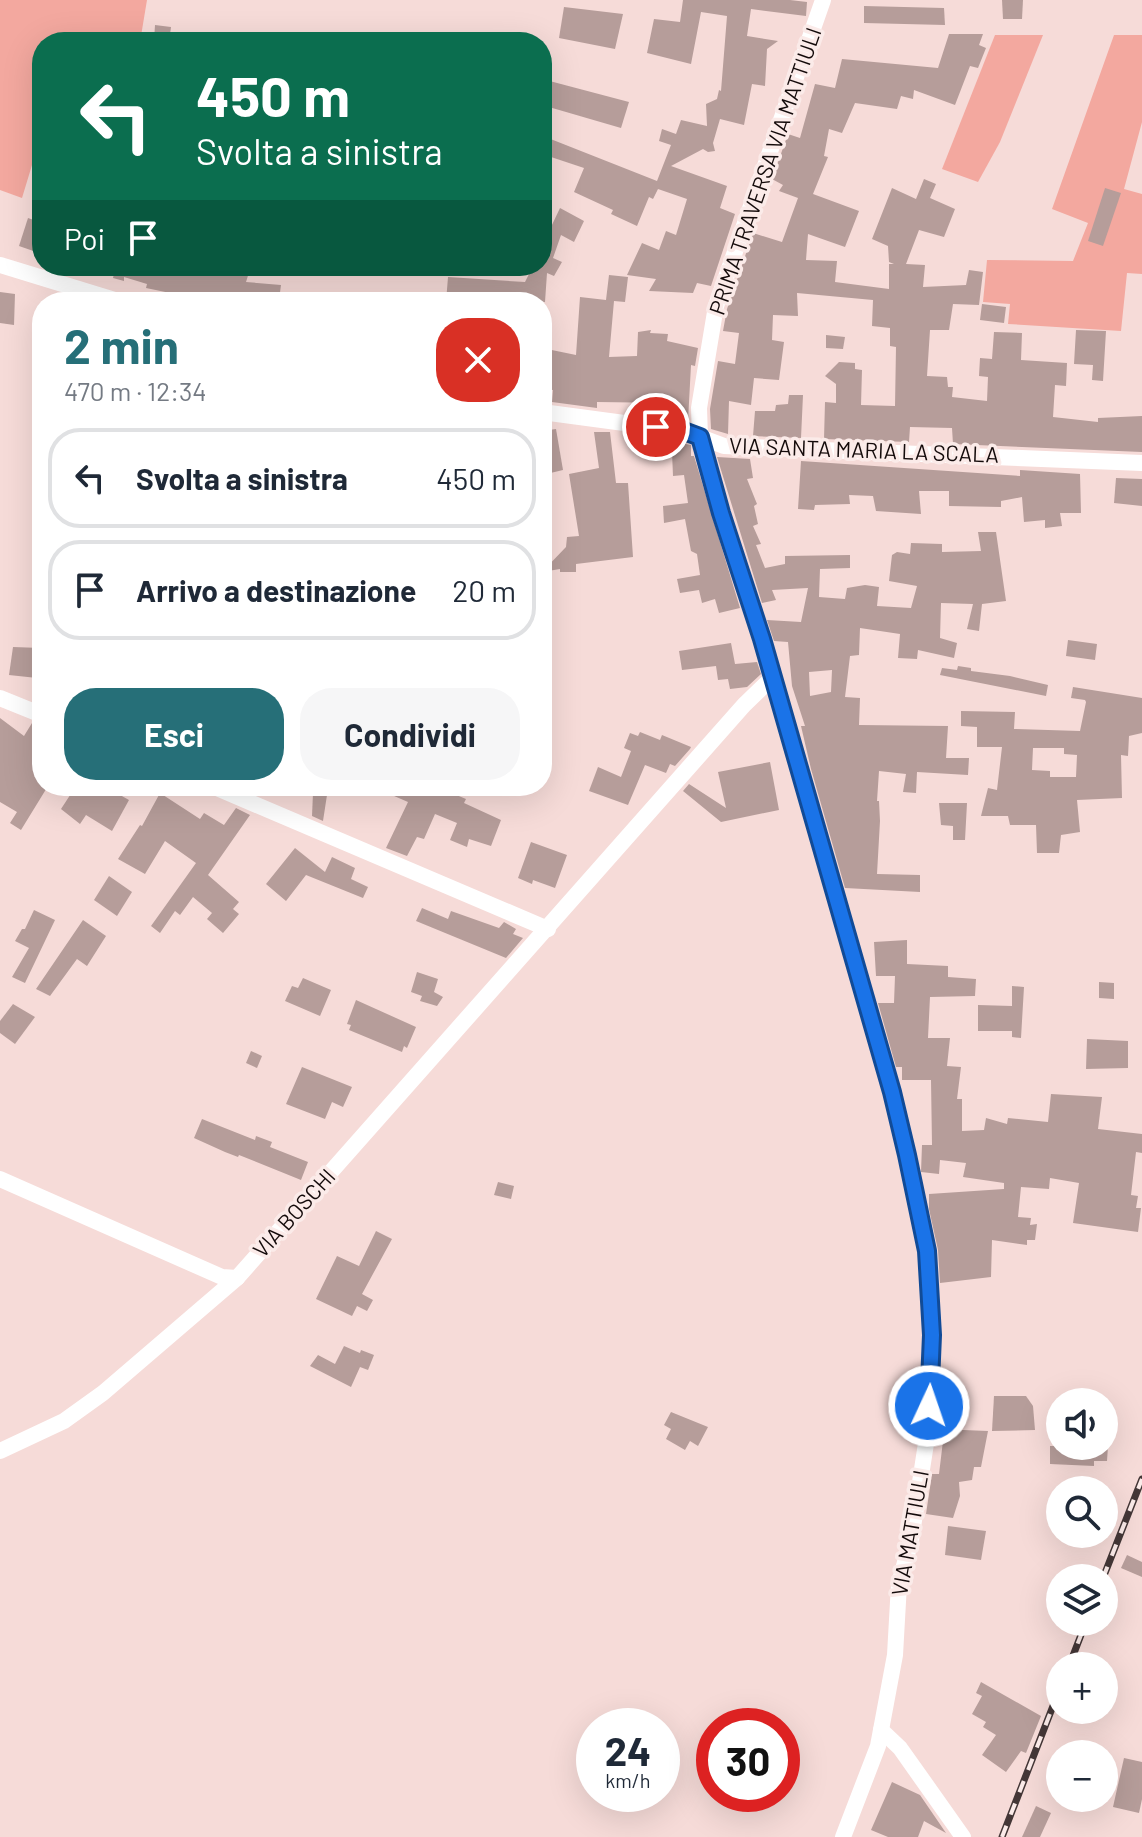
<!DOCTYPE html>
<html lang="it">
<head>
<meta charset="utf-8">
<style>
  body { margin:0; font-family:Barlow,sans-serif; background:#f6f6f7; color:#1f2937; height:100vh; display:flex; flex-direction:column; font-size:30px; white-space:nowrap }
  * { box-sizing:border-box; margin:0 }
  p { font-size:26px; color:#747a83 }
  .icon { flex:none; width:44px; height:44px; fill:none; stroke:currentColor; stroke-width:2; stroke-linecap:round; stroke-linejoin:round }
  .map { position:relative; flex:1; overflow:hidden }
  .details { position:absolute; left:32px; top:292px; width:520px; height:504px; display:flex; flex-direction:column; background:#fff; border-radius:32px; box-shadow:0 8px 32px #0002 }
  .details>* { flex:none }
  .top-card { position:absolute; left:32px; top:32px; width:520px; height:244px; border-radius:32px; box-shadow:0 8px 32px #0002; background:#0b6e4f; color:#fff; overflow:hidden }
  .fabs { position:absolute; left:1046px; top:1388px; display:grid; gap:16px }
  .fabs a { display:grid; place-items:center; width:72px; height:72px; border-radius:50%; background:#fff; box-shadow:0 8px 32px #0002; font-size:40px }
  .speed { position:absolute; left:576px; top:1708px; display:flex; gap:16px; font-size:40px; font-weight:700; text-align:center }
  .speed>* { display:grid; place-content:center; width:104px; height:104px; border-radius:50%; background:#fff; box-shadow:0 8px 32px #0002; line-height:1 }
  .speed small { font-size:20px; font-weight:400 }
  .speed .limit { border:12px solid #d22; background:#fff; color:#111 }
  .pin { position:absolute; display:grid; place-items:center; width:68px; height:68px; color:#fff; margin:-34px; border:4px solid #fff; border-radius:50%; box-shadow:0 2px 8px #0007 }
  .me { position:absolute; width:88px; margin:-44px; rotate:3deg; stroke-linejoin:round; filter:drop-shadow(0 0 6px #0008) }
  .turn { display:flex; align-items:center; gap:28px; height:168px; padding:0 32px; font-size:36px }
  .turn .icon { width:104px; height:104px; stroke-width:2.5 }
  .turn b { display:block; font-size:56px; line-height:68px }
  .then { display:flex; align-items:center; height:76px; padding:0 32px; background:#0003; gap:16px; font-size:30px }
  .round { display:grid; place-items:center; flex:none; width:84px; height:84px; border-radius:32px; background:#f6f6f7 }
  .headline { display:flex; align-items:center; justify-content:space-between; height:136px; padding:0 32px }
  h1 { font-size:48px; font-weight:700; line-height:60px; color:#266f78 }
  .cta { display:flex; gap:16px; margin-top:auto; padding:16px 32px }
  .cta a { flex:1; height:92px; border-radius:32px; background:#266f78; color:#fff; font-size:32px; font-weight:700; line-height:92px; text-align:center }
  .cta a+a { background:#f6f6f7; color:#1f2937 }
  ul { padding:0; list-style:none }
  li { display:flex; align-items:center; gap:24px; height:100px; margin:0 16px 12px; padding:0 16px; border:4px solid #e0e1e3; border-radius:32px }
  li div { flex:1 }
  li b { display:block; font-size:30px }
  li em { font-style:normal }
  .map>svg:first-child { display:block }
  .green { fill:#f3a89f }
  .building { fill:#b69d9a; fill-rule:evenodd }
  .lines { fill:none; stroke-linecap:round; stroke-linejoin:round }
  .minor { stroke:#fff; stroke-width:16 }
  .rail-casing { stroke:#443737; stroke-width:7 }
  .rail { stroke:#fbebe9; stroke-width:4; stroke-dasharray:12; stroke-linecap:butt }
  .route-casing { stroke:#114b97; stroke-width:20 }
  .route { stroke:#1a73e8; stroke-width:14 }
  .labels { text-anchor:middle; stroke-width:7; stroke-linejoin:round; paint-order:stroke }
  .street-label { font-size:22px; fill:#130a0a; stroke:#fbebe9 }
</style>
</head>
<body>
<div class="map">
<svg width="1142" height="1837" viewBox="0 0 1142 1837">
  <rect width="100%" height="100%" fill="#f6dbd8"/>
  <g class="green">
    <path d="M0 0H147L140 42H42V167L32 165 22 198 0 190Z"/>
    <path d="M995 35H1043L1000 142 978 182 942 169Z"/>
    <path d="M1114 35H1142V122L1124 189 1142 194V274L1127 273 1121 331 1008 324 1010 304 983 302 987 260 1073 261 1088 223 1052 209Z"/>
  </g>
  <g class="building">
    <path d="M683 0H790L807 2 806 16 751 9 747 36 778 41 767 49 765 86 752 84 744 125 720 119 713 143 715 151 708 152 703 149 671 166 727 186 720 208 735 214 711 286 697 283 693 293 649 291 656 279 627 275 642 243 659 250 666 231 676 235 687 199 658 189 653 199 649 197 637 226 611 214 613 210 574 192 584 168 542 154 548 138 657 181 671 145 659 141 662 129 676 134 681 120 707 126 706 104 717 99 719 90 721 91 727 16 701 12 691 64 647 53 654 19 680 22Z"/>
    <path d="M1002 0H1023L1022 19H1003Z"/>
    <path d="M864 6 944 8 945 25 864 23Z"/>
    <path d="M564 7 623 14 615 49 559 38Z"/>
    <path d="M155 25 171 27 169 42H154Z"/>
    <path d="M949 34H983L979 45 986 48 978 68 970 66 955 105 914 90 913 99 901 96 897 109 855 103 842 133 829 129 824 156 828 157 813 194 859 211 845 247 808 234 806 260 837 261 835 282 889 289V264H894L889 262 888 246 872 239 892 188 916 199 924 179 936 184 930 198 955 209 944 237 919 230 906 264 925 265 923 287 966 285 969 270 983 272 979 305 953 304 949 330H930L927 376 947 377 948 387H953L952 397 987 401 988 377 979 376 980 358 992 359 994 332 1022 333 1021 360 1067 363 1066 386 1055 385 1053 417 1098 422V418L1142 416V452L953 444 952 428 910 427 909 442 824 439 825 402 836 403V384L825 376 839 362 855 363V369L862 370 861 405 895 406 896 347 890 346V328L872 326 873 300 797 293 798 316 773 315 772 340 784 342 779 380 754 378 751 405 729 401 728 434 711 429 710 409 718 361 735 364 739 333 723 331 727 309 753 233 782 242 798 198 779 191 783 185 772 179 788 134 800 138 815 84 835 88 842 59 938 68Z"/>
    <path d="M542 79 629 102 621 128 542 105Z"/>
    <path d="M1105 188 1121 193 1103 246 1088 241Z"/>
    <path d="M560 208 584 221 574 242 561 235 553 258 562 262 554 276 547 273 545 302H446L448 277 525 282 533 266H542V246Z"/>
    <path d="M28 218 42 223V254L19 246Z"/>
    <path d="M98 266H251L246 282 281 285 279 300 242 296 240 302H186L173 299 175 294 146 288 147 284 124 277V281L113 278 114 274 98 269Z"/>
    <path d="M609 275 628 277 625 302 614 301 609 357 637 356 638 332 651 330 650 333 668 334 667 341 698 348 695 366 691 365 688 421 673 418 672 403 597 402V408L552 402 553 390 542 389V348L576 355 580 297 606 300Z"/>
    <path d="M0 292 15 294 14 325 0 323Z"/>
    <path d="M982 304 1006 307 1004 323 980 320Z"/>
    <path d="M1076 330 1106 331 1103 381 1092 380 1093 365 1074 364Z"/>
    <path d="M826 335 845 337 843 349 826 348Z"/>
    <path d="M789 395H803L801 438 753 436 755 411H775L776 405 788 404Z"/>
    <path d="M556 429 563 470 542 475V431Z"/>
    <path d="M594 432H610L616 483H628L633 557 576 564V572H560V569L542 572 566 547 567 537 579 536 569 474 599 468Z"/>
    <path d="M658 439 691 445V456H694L740 608 719 613 715 599 702 603 699 590 680 593 677 579 700 575 697 554 691 551 685 519 664 523 663 506 688 503 684 475 673 476 672 452 659 454Z"/>
    <path d="M717 457 750 459 753 478 747 479 757 504 754 506 758 524 753 526 761 544 756 545 765 568 785 564V556L850 555V568L820 569 819 597 845 599 847 588 865 585 879 587 877 606 911 608 917 586 889 581 892 555 897 552 910 554 911 543 942 544V552L981 551 978 532H996L1006 601 982 604 979 631 967 629 973 604 941 603 940 638 957 643 954 658 918 650 917 659 898 658 900 634 860 628 859 655 850 656 845 697 860 698 859 725 948 726 946 758H969L968 775 917 772 916 793 903 792 906 774 879 771 877 801H879L880 821 877 874 920 875V892L845 888 811 769 801 726H805L792 686 788 642 774 641 767 620 801 622 808 588 772 590 776 600 762 603ZM832 670 831 692 810 696 809 672Z"/>
    <path d="M801 461 1020 476V470L1080 474 1081 513H1060L1062 526 1045 528V520L1024 522 1022 497 1001 501V507L949 506V491H919L921 514 876 511 873 496 849 495 850 504 815 505 814 510 798 509Z"/>
    <path d="M1116 478 1142 479V506L1114 503Z"/>
    <path d="M1068 640 1097 644 1095 660 1066 656Z"/>
    <path d="M731 643 735 664 757 662 761 674 747 687 730 689 728 679 718 680 716 666 682 670 679 651Z"/>
    <path d="M13 647 41 648 37 678 9 675Z"/>
    <path d="M958 666 971 668V671L1010 676 1048 685 1046 696 940 675 942 668 957 670Z"/>
    <path d="M1073 687 1142 698V733L1129 736 1128 756 1121 755 1122 798 1077 800 1080 832 1061 835 1059 853H1037L1036 825H1010L1008 816H981L988 788 997 790 1002 747H977V727L961 726V711L1015 712 1014 729 1080 731 1086 702 1085 700 1071 698ZM1033 748H1064V754L1077 755 1076 777H1050V771L1032 770Z"/>
    <path d="M0 718 24 736 32 723 42 728V786H48L21 830 10 823 17 812 0 802Z"/>
    <path d="M640 732 660 740 662 735 691 747 690 749 675 766 670 764 666 773 645 765 628 805 589 791 598 767 621 777 631 751 624 748 630 733 638 736Z"/>
    <path d="M770 762 779 810 721 822 683 791 689 784 726 808 718 772Z"/>
    <path d="M76 786H104L129 800 112 831 86 815 80 824 61 809Z"/>
    <path d="M371 786H435L466 799 464 803 501 820 491 846 469 839 467 847 450 840 457 823 435 814 424 839 417 837 407 856 386 848 408 802Z"/>
    <path d="M160 793 200 819 204 813 224 825 236 808 250 815 208 875 239 902 233 909 239 914 223 933 207 919 212 913 193 897 180 915 175 911 160 933 151 926 196 863 165 841 145 874 118 859 140 825 142 826Z"/>
    <path d="M313 793 327 795 323 821 312 816Z"/>
    <path d="M939 803H967L965 840H953V826L941 825Z"/>
    <path d="M531 842 567 855 555 888 533 880 532 884 518 878Z"/>
    <path d="M295 848 325 872 332 857 355 868 351 879 368 887 363 898 306 875 286 901 266 884Z"/>
    <path d="M109 876 132 892 117 916 94 900Z"/>
    <path d="M422 908 448 919 451 911 499 928 504 922 516 929 513 934 523 938 506 958 416 921Z"/>
    <path d="M34 910 55 920 25 983 12 977 29 948 15 941 22 929H25Z"/>
    <path d="M83 920 106 936 87 966 77 959 50 996 36 989Z"/>
    <path d="M907 940V964L948 966V977L976 979 975 996 930 997 928 1038H950L947 1066 961 1067 957 1099H962V1131L984 1130 986 1118 1007 1124 1008 1118 1048 1122 1051 1094 1102 1097 1098 1129 1142 1134V1153L1136 1152 1131 1195 1138 1196 1136 1208H1141L1138 1232 1073 1223 1079 1183 1050 1178 1049 1189 1021 1187 1018 1217 1031 1218 1030 1225 1037 1224 1035 1240H1027V1245L992 1240 991 1277 940 1283 938 1250 929 1209V1194L1004 1189V1183L963 1177 966 1163 940 1160 939 1174 921 1172 922 1145H932L931 1080H902V1067H896L878 1003H894L895 976H876L874 942Z"/>
    <path d="M417 972 438 979 434 992 443 997 437 1006 420 1001 422 996 411 992Z"/>
    <path d="M303 978 331 990 320 1016 285 1001 292 986 298 988Z"/>
    <path d="M1099 982 1114 983V999L1099 998Z"/>
    <path d="M1012 986 1024 987 1021 1038 1012 1037V1031H978V1005L1012 1006Z"/>
    <path d="M356 1000 416 1027 407 1048 404 1046 402 1052 349 1030 351 1025 347 1024Z"/>
    <path d="M13 1004 35 1017 15 1044 0 1033V1021Z"/>
    <path d="M1087 1039 1128 1041V1068L1086 1069Z"/>
    <path d="M251 1051 262 1056 257 1068 246 1063Z"/>
    <path d="M302 1067 352 1087 343 1107 332 1102 325 1119 286 1104Z"/>
    <path d="M202 1119 255 1140 256 1136 272 1142 270 1147 308 1162 301 1180 239 1155 238 1157 225 1152 194 1138Z"/>
    <path d="M498 1182 514 1186 511 1199 494 1195Z"/>
    <path d="M376 1231 392 1239 362 1294 373 1300 367 1311 357 1306 352 1316 316 1299 337 1256 359 1266Z"/>
    <path d="M344 1346 360 1353 361 1350 374 1355 368 1370 360 1367 351 1387 310 1366 318 1355 335 1364Z"/>
    <path d="M994 1396H1026L1033 1406 1035 1430 992 1431Z"/>
    <path d="M671 1412 708 1427 698 1446 690 1441 685 1450 666 1439 671 1429 664 1425Z"/>
    <path d="M938 1429 988 1431 981 1467H974L972 1480 959 1482 960 1496 953 1518 926 1514 932 1474H939L943 1441 938 1440Z"/>
    <path d="M1050 1446H1108L1107 1461H1094V1466L1050 1464Z"/>
    <path d="M948 1526 986 1531 981 1560 945 1555Z"/>
    <path d="M1127 1555 1142 1562V1577L1121 1568Z"/>
    <path d="M981 1682 1041 1716 1026 1753 1021 1751 1006 1772 982 1755 996 1735 983 1727 986 1722 972 1714 982 1696 976 1693Z"/>
    <path d="M1124 1758 1142 1762V1799L1139 1813 1113 1807Z"/>
    <path d="M892 1782 920 1795 946 1833 924 1821 918 1837H888L871 1830Z"/>
    <path d="M1036 1806 1051 1813 1040 1837H1022Z"/>
  </g>
  <g class="lines">
    <g class="minor">
      <path d="M823 0 716 306 699 408 700 437 721 513 762 639 892 1092 927 1251 932 1335 927 1437 911 1540 899 1584 895 1655 878 1746 843 1837"/>
      <path d="M0 265 121 302"/>
      <path d="M542 412 684 431 724 446 1142 463"/>
      <path d="M0 698 42 715"/>
      <path d="M212 786 548 929"/>
      <path d="M0 1179 222 1277 237 1278"/>
      <path d="M0 1451 64 1421 103 1393 237 1278 744 705 773 677"/>
      <path d="M881 1730 900 1748 963 1837"/>
    </g>
    <defs>
      <g id="rail">
        <path d="M1103 1578 1142 1479"/>
        <path d="M1069 1666 1086 1622"/>
        <path d="M1002 1837 1060 1688"/>
      </g>
    </defs>
    <use href="#rail" class="rail-casing"/>
    <use href="#rail" class="rail"/>
  </g>
  <g class="lines">
    <defs>
      <path id="route" d="M656 427 684 431 700 437 721 513 762 639 892 1092 907 1155 927 1251 932 1335 929 1406"/>
    </defs>
    <use href="#route" class="route-casing"/>
    <use href="#route" class="route"/>
  </g>
  <g class="labels">
    <g class="street-label">
      <text transform="translate(765 171) rotate(-71)" y="8">PRIMA TRAVERSA VIA MATTIULI</text>
      <text transform="translate(864 450) rotate(2)" y="8">VIA SANTA MARIA LA SCALA</text>
      <text transform="translate(294 1213) rotate(-48)" y="8">VIA BOSCHI</text>
      <text transform="translate(910 1533) rotate(-80)" y="8">VIA MATTIULI</text>
    </g>
  </g>
</svg>
<div class="fabs">
<a><svg class="icon" aria-label="sound" viewBox="0 0 24 24"><path d="M4 9h4l5-4v14l-5-4H4zM17 9q2 3 0 6"/></svg></a>
<a><svg class="icon" aria-label="search" viewBox="0 0 24 24"><circle cx="10" cy="10" r="6"/><path d="M15 15l6 6"/></svg></a>
<a><svg class="icon" aria-label="layers" viewBox="0 0 24 24"><path d="M12 4l9 5-9 5-9-5zM3 14l9 5 9-5"/></svg></a>
<a>+</a>
<a>−</a>
</div>
<div class="speed"><div>24<small>km/h</small></div><div class="limit">30</div></div>
<div class="pin" style="left:656px;top:427px;background:#d93025"><svg class="icon" aria-label="arrive" viewBox="0 0 24 24"><path d="M6 21V4h12l-3 4 3 4H6"/></svg></div>
<svg class="me" style="left:929px;top:1406px" viewBox="-20 -20 40 40"><circle r="17" fill="#1a73e8" stroke="#fff" stroke-width="3"/><path d="M0-11L8 9 0 5-8 9z" fill="#fff"/></svg>
<div class="top-card">
<div class="turn"><svg class="icon" aria-label="left" viewBox="0 0 24 24"><path d="M17 20v-9H6M10 6l-5 5 5 5"/></svg><div><b>450 m</b>Svolta a sinistra</div></div>
<div class="then">Poi<svg class="icon" aria-label="arrive" viewBox="0 0 24 24"><path d="M6 21V4h12l-3 4 3 4H6"/></svg></div>
</div>
<section class="details">
<div class="headline"><div><h1>2 min</h1><p>470 m · 12:34</p></div><a class="round" style="background:#d93025;color:#fff"><svg class="icon" aria-label="close" viewBox="0 0 24 24"><path d="M6 6l12 12M18 6L6 18"/></svg></a></div>
<ul>
<li><svg class="icon" aria-label="left" viewBox="0 0 24 24"><path d="M17 20v-9H6M10 6l-5 5 5 5"/></svg><div><b>Svolta a sinistra</b></div><em>450 m</em></li>
<li><svg class="icon" aria-label="arrive" viewBox="0 0 24 24"><path d="M6 21V4h12l-3 4 3 4H6"/></svg><div><b>Arrivo a destinazione</b></div><em>20 m</em></li>
</ul>
<div class="cta"><a>Esci</a><a>Condividi</a></div>
</section>
</div>
</body>
</html>
